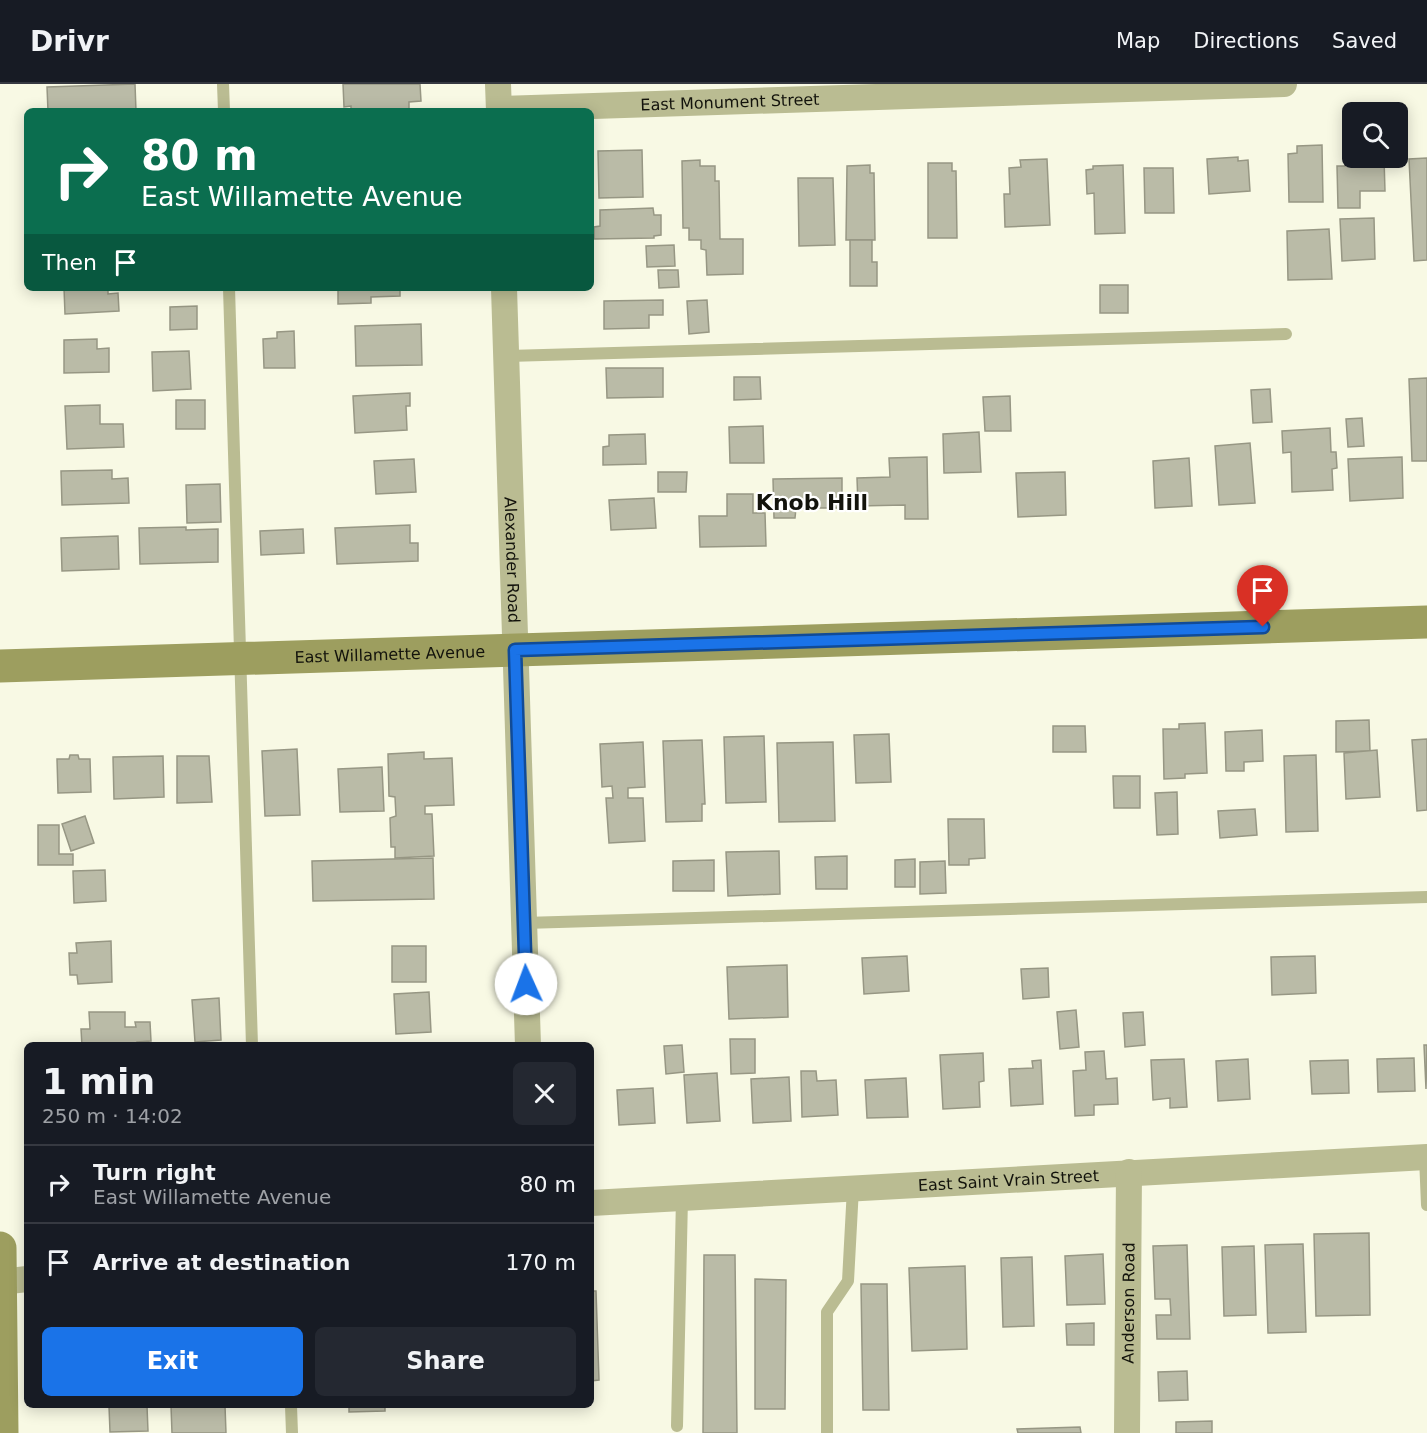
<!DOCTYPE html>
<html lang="en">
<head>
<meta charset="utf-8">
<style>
  body { margin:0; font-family:"DejaVu Sans",sans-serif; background:#242831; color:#f1f3f6; height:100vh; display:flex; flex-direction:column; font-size:22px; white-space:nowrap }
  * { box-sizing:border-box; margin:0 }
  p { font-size:20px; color:#9ea1a6 }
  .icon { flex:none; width:33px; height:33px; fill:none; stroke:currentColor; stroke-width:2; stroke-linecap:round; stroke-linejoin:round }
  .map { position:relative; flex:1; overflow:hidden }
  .side { position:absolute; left:24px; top:958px; width:570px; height:366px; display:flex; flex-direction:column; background:#171b24; border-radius:9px; box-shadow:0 3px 15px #0003 }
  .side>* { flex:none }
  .top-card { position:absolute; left:24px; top:24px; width:570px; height:183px; border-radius:9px; box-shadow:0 3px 15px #0003; background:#0b6e4f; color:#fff; overflow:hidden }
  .buttons { position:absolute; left:1342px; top:18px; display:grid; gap:12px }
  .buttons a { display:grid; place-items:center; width:66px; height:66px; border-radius:9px; background:#171b24; box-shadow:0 3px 15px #0003; font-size:30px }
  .pin { position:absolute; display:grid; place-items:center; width:51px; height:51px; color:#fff; margin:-62px -26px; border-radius:50% 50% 50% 0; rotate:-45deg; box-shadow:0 0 6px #0007 }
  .pin .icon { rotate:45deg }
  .me { position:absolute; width:66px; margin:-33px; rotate:358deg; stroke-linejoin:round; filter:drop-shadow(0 0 4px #0008) }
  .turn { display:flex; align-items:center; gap:21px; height:126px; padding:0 18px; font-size:27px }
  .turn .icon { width:78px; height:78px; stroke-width:2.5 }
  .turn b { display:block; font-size:42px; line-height:51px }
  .then { display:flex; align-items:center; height:57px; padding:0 18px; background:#0003; gap:12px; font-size:22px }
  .round { display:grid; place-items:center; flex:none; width:63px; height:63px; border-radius:9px; background:#242831 }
  .headline { display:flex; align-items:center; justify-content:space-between; height:102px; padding:0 18px }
  h1 { font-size:36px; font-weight:700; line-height:45px }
  .primary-button { display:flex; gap:12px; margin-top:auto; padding:12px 18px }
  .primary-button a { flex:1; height:69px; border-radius:9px; background:#1a73e8; color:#fff; font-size:24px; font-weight:700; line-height:69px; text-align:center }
  .primary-button a+a { background:#242831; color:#f1f3f6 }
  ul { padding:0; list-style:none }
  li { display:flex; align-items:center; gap:18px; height:78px; padding:0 18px; border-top:2px solid #363941 }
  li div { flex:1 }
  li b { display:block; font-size:22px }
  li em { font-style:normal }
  header { display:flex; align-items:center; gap:36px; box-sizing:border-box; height:84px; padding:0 30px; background:#171b24; border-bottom:2px solid #363941 }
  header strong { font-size:28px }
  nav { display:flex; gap:33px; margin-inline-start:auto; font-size:21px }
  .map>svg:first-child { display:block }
  .building { fill:#babba7; stroke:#979784; stroke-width:1.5 }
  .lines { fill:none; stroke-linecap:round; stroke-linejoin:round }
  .lane { stroke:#babc92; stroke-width:12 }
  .street { stroke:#babc92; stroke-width:26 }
  .secondary { stroke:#9d9e5f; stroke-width:33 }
  .route-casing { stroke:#114b97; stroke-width:15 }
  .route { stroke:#1a73e8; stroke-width:10 }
  .labels { text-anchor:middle; stroke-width:4.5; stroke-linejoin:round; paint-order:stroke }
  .street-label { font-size:16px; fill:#13130c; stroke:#fff }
  .district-label { font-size:22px; font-weight:bold; fill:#13130c; stroke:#fff }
</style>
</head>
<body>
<header>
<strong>Drivr</strong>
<nav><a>Map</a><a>Directions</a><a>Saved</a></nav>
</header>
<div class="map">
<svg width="1427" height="1349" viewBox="0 0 1427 1349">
  <rect width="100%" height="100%" fill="#f8f9e4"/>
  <g class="building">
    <path d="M135 0 136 27H48L47 3Z"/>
    <path d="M343 0H420L421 17 409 18V27H351V22L344 23Z"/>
    <path d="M1322 61 1323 118H1289L1288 70 1297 69V62Z"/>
    <path d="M642 66 643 113 599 114 598 67Z"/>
    <path d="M1345 72 1384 74 1385 107H1360V124H1338L1337 82H1345Z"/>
    <path d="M1238 73V77L1248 76 1250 107 1209 110 1207 75Z"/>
    <path d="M1427 74V176L1414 177 1409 75Z"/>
    <path d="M1047 75 1050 141 1005 143 1004 110H1010L1009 84 1021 83 1020 76Z"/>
    <path d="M700 76V82H715V97H719L720 155H743V190L707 191 706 166 701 165V156H689V144H683L682 77Z"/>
    <path d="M928 79H952V87H956L957 154H928Z"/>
    <path d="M870 81V89H874L875 156H846L847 82Z"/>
    <path d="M1123 81 1125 149 1095 150 1094 109 1087 110 1086 86 1093 85V82Z"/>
    <path d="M1144 84H1173L1174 129H1145Z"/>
    <path d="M798 94H833L835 161 799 162Z"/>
    <path d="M653 124 654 131H661V151L654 152V154L594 155V143L600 142V126Z"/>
    <path d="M1374 134 1375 175 1342 177 1340 135Z"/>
    <path d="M1329 145 1332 195 1288 196 1287 147Z"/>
    <path d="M850 156H872V178H877V202H850Z"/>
    <path d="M674 161 675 182 647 183 646 162Z"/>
    <path d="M658 186H678L679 203 659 204Z"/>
    <rect x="1100" y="201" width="28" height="28"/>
    <path d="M64 204H108V210L118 209 119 227 65 230Z"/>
    <path d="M338 204H400V212L371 213V219L338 220Z"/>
    <path d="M663 216V231H649V244L604 245V217Z"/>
    <path d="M707 216 709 248 689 250 687 217Z"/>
    <path d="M197 222V245L170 246V223Z"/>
    <path d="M421 240 422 281 356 282 355 242Z"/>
    <path d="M294 247 295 284H264L263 255 277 254V248Z"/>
    <path d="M97 255V265L109 264V288L64 289V256Z"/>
    <path d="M189 267 191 305 153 307 152 268Z"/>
    <path d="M606 284H663V313L607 314Z"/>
    <path d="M734 293H760L761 315 734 316Z"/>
    <path d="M1427 294V377H1412L1409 295Z"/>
    <path d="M1270 305 1272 338 1253 339 1251 306Z"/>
    <path d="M410 309V322H406L407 346 355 349 353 312Z"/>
    <path d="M1010 312 1011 347H985L983 313Z"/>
    <rect x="176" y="316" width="29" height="29"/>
    <path d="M100 321V340H123L124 363 67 365 65 322Z"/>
    <path d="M1362 334 1364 362 1348 363 1346 335Z"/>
    <path d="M763 342 764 379H730L729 343Z"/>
    <path d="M1330 344 1331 368H1336L1337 384 1332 385 1333 406 1292 408 1291 368 1283 369 1282 347Z"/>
    <path d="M979 348 981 388 944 389 943 350Z"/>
    <path d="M645 350 646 380 603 381V363L609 362V351Z"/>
    <path d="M1250 359 1255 419 1219 421 1215 362Z"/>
    <path d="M927 373 928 435H905V421L858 422 857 394 890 393 889 374Z"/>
    <path d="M1402 373 1403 414 1350 417 1348 375Z"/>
    <path d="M1189 374 1192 422 1155 424 1153 377Z"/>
    <path d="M414 375 416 408 376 410 374 377Z"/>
    <path d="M112 386V395L128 394 129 419 62 421 61 387Z"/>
    <path d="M658 388H687L686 408H658Z"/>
    <path d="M1065 388 1066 431 1018 433 1016 389Z"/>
    <path d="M842 394V424H796L795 434H774L773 395Z"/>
    <path d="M220 400 221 438 187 439 186 401Z"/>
    <path d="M727 410H753V429H765L766 462 700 463 699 432H727Z"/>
    <path d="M654 414 656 444 611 446 609 416Z"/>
    <path d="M410 441V459H418V477L337 480 335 444Z"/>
    <path d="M186 443V446L218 445V478L140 480 139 444Z"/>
    <path d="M303 445 304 469 261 471 260 447Z"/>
    <path d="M118 452 119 485 62 487 61 454Z"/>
    <path d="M1369 636 1370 667 1336 668V637Z"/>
    <path d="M1205 639 1207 689 1185 690V694L1164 695 1163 645H1179V640Z"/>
    <path d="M1053 642H1085L1086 668H1053Z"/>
    <path d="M1262 646 1263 677 1244 678V687H1226L1225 648Z"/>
    <path d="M889 650 891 698 856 699 854 651Z"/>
    <path d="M764 652 766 718 726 719 724 653Z"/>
    <path d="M1427 655V726L1417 727 1412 656Z"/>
    <path d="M702 656 705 720H702V737L666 738 663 657Z"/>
    <path d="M643 658 645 703 628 704V714H643L645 757 609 759 606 714H613L612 702 602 703 600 660Z"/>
    <path d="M833 658 835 737 779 738 777 659Z"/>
    <path d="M297 665 300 731 265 732 262 667Z"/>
    <path d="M1377 666 1380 713 1346 715 1344 669Z"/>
    <path d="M424 668V675L452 674 454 721 425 722V730H432L434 772 395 774V763H391L390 734 396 732 395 713 389 712 388 670Z"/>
    <path d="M70 671H78L79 675H90L91 708 58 709 57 675H69Z"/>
    <path d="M1316 671 1318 747 1286 748 1284 672Z"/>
    <path d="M163 672 164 713 114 715 113 673Z"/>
    <path d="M177 672H209L212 718 177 719Z"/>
    <path d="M382 683 384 727 340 728 338 685Z"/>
    <path d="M1113 692H1140V724H1114Z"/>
    <path d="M1177 708 1178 750 1157 751 1155 709Z"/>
    <path d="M1255 725 1257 751 1220 754 1218 727Z"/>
    <path d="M85 732 94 759 71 767 62 740Z"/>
    <path d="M948 735H984L985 774 969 775V781H949Z"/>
    <path d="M38 741H59V770H73V781H38Z"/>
    <path d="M779 767 780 810 728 812 726 768Z"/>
    <path d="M847 772V805H816L815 773Z"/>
    <path d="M433 774 434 815 313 817 312 777Z"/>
    <path d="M915 775V803H895V776Z"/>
    <path d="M714 776V807H673V777Z"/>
    <path d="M945 777 946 809 920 810V778Z"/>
    <path d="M105 786 106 817 74 819 73 787Z"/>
    <path d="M111 857 112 898 78 900 77 891H70L69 869H77L76 859Z"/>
    <rect x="392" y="862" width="34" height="36"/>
    <path d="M907 872 909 907 864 910 862 874Z"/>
    <path d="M1315 872 1316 909 1272 911 1271 873Z"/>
    <path d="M787 881 788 933 729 935 727 883Z"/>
    <path d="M1048 884 1049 913 1023 915 1021 885Z"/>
    <path d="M429 908 431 948 396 950 394 910Z"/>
    <path d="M219 914 221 956 195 958 192 916Z"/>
    <path d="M1076 926 1079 963 1060 965 1057 928Z"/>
    <path d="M89 928H125V943H136L135 938H150L151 957 137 958V962H82L81 945H90Z"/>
    <path d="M1143 928 1145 961 1125 963 1123 929Z"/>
    <path d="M730 955H755V989L731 990Z"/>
    <path d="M682 961 684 988 666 990 664 962Z"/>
    <path d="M1424 961H1427L1426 1005Z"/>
    <path d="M1104 967 1106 995 1117 994 1118 1020 1094 1021V1031L1075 1032 1073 987 1086 986 1085 968Z"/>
    <path d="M983 969 984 997 979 998 980 1023 943 1025 940 971Z"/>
    <path d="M1414 974 1415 1007 1378 1008 1377 975Z"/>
    <path d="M1184 975 1187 1023 1170 1024V1014L1153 1016 1151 976Z"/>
    <path d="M1248 975 1250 1015 1218 1017 1216 977Z"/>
    <path d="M1041 976 1043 1020 1011 1022 1009 985 1033 984 1032 977Z"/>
    <path d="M1348 976 1349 1009 1312 1010 1310 977Z"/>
    <path d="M801 987H816L817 997 836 996 838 1031 802 1033Z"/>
    <path d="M717 989 720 1037 687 1039 684 991Z"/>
    <path d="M789 993 791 1037 753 1039 751 995Z"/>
    <path d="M906 994 908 1033 867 1034 865 996Z"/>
    <path d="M653 1004 655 1039 619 1041 617 1006Z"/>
    <path d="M1369 1149 1370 1231 1316 1232 1314 1150Z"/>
    <path d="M1303 1160 1306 1248 1268 1249 1265 1161Z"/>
    <path d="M1187 1161 1190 1255H1157L1156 1231H1171L1170 1215H1155L1153 1162Z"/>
    <path d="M1254 1162 1256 1231 1224 1232 1222 1163Z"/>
    <path d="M1103 1170 1105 1220 1067 1221 1065 1172Z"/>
    <path d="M704 1171H735L737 1349H703Z"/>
    <path d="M1032 1173 1034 1242 1003 1243 1001 1174Z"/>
    <path d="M965 1182 967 1265 912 1267 909 1184Z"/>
    <path d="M755 1195 786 1196 785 1325H755Z"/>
    <path d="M861 1200H887L889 1326H863Z"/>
    <path d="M591 1207H596L599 1296 591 1297Z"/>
    <path d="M1094 1239V1261H1067L1066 1240Z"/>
    <path d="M1187 1287 1188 1316 1159 1317 1158 1288Z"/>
    <path d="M109 1322H147L148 1347 110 1348Z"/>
    <path d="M171 1322H225L226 1349H172Z"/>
    <path d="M349 1322H385V1327L349 1328Z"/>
    <path d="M1212 1337V1349H1176V1338Z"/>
    <path d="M1080 1343 1081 1349H1018L1017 1345Z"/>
  </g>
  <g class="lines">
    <g class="lane">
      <path d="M223 0 224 27"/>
      <path d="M229 204 252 962"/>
      <path d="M506 272 1286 250"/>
      <path d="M524 839 1427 813"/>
      <path d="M1425 1073 1427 1121"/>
      <path d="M291 1322 292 1349"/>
      <path d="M677 1342 682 1114"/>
      <path d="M827 1349V1228L848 1197 853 1104"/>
    </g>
    <g class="street">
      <path d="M498 0 499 27"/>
      <path id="s1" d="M499 25 1284 0"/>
      <path id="s2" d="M504 204 528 962"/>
      <path id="s3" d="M591 1119 1427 1073"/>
      <path d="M0 1198 27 1195"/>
      <path id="s4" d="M1127 1349 1129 1088"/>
    </g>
    <g class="secondary">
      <path id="s5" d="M0 582 1427 538"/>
      <path d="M0 1164 2 1349"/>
    </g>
  </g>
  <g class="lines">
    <defs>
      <path id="route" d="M526 900 515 566 1263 543"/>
    </defs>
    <use href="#route" class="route-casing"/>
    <use href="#route" class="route"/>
  </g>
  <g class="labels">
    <g class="street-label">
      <text dy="6" stroke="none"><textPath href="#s1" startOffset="231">East Monument Street</textPath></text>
      <text dy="6" stroke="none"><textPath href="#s2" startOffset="272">Alexander Road</textPath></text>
      <text dy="6" stroke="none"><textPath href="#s5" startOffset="390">East Willamette Avenue</textPath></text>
      <text dy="6" stroke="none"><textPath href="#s3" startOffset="418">East Saint Vrain Street</textPath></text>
      <text dy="6" stroke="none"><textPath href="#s4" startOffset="130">Anderson Road</textPath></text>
    </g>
    <g class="district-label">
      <text x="812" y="426">Knob Hill</text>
    </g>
  </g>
</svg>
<div class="buttons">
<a><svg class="icon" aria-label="search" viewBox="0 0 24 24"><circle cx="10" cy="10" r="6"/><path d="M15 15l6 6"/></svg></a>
</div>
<div class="pin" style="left:1263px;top:543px;background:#d93025"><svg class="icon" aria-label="arrive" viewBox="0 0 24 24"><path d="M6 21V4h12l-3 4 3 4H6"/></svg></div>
<svg class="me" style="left:526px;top:900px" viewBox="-20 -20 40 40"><circle r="19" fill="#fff"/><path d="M0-13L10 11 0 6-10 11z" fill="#1a73e8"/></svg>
<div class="top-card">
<div class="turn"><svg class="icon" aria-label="right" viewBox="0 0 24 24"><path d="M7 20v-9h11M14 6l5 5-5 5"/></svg><div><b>80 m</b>East Willamette Avenue</div></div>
<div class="then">Then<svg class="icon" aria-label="arrive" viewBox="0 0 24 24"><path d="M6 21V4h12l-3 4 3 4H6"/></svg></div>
</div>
<section class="side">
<div class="headline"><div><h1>1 min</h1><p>250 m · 14:02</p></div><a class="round"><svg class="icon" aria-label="close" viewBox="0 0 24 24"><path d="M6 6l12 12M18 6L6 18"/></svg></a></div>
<ul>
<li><svg class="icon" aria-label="right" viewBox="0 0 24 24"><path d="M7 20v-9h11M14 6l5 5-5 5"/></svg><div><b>Turn right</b><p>East Willamette Avenue</p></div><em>80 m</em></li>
<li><svg class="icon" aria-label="arrive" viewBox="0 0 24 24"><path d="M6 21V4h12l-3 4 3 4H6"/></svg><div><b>Arrive at destination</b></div><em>170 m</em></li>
</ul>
<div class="primary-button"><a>Exit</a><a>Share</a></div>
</section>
</div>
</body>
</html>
